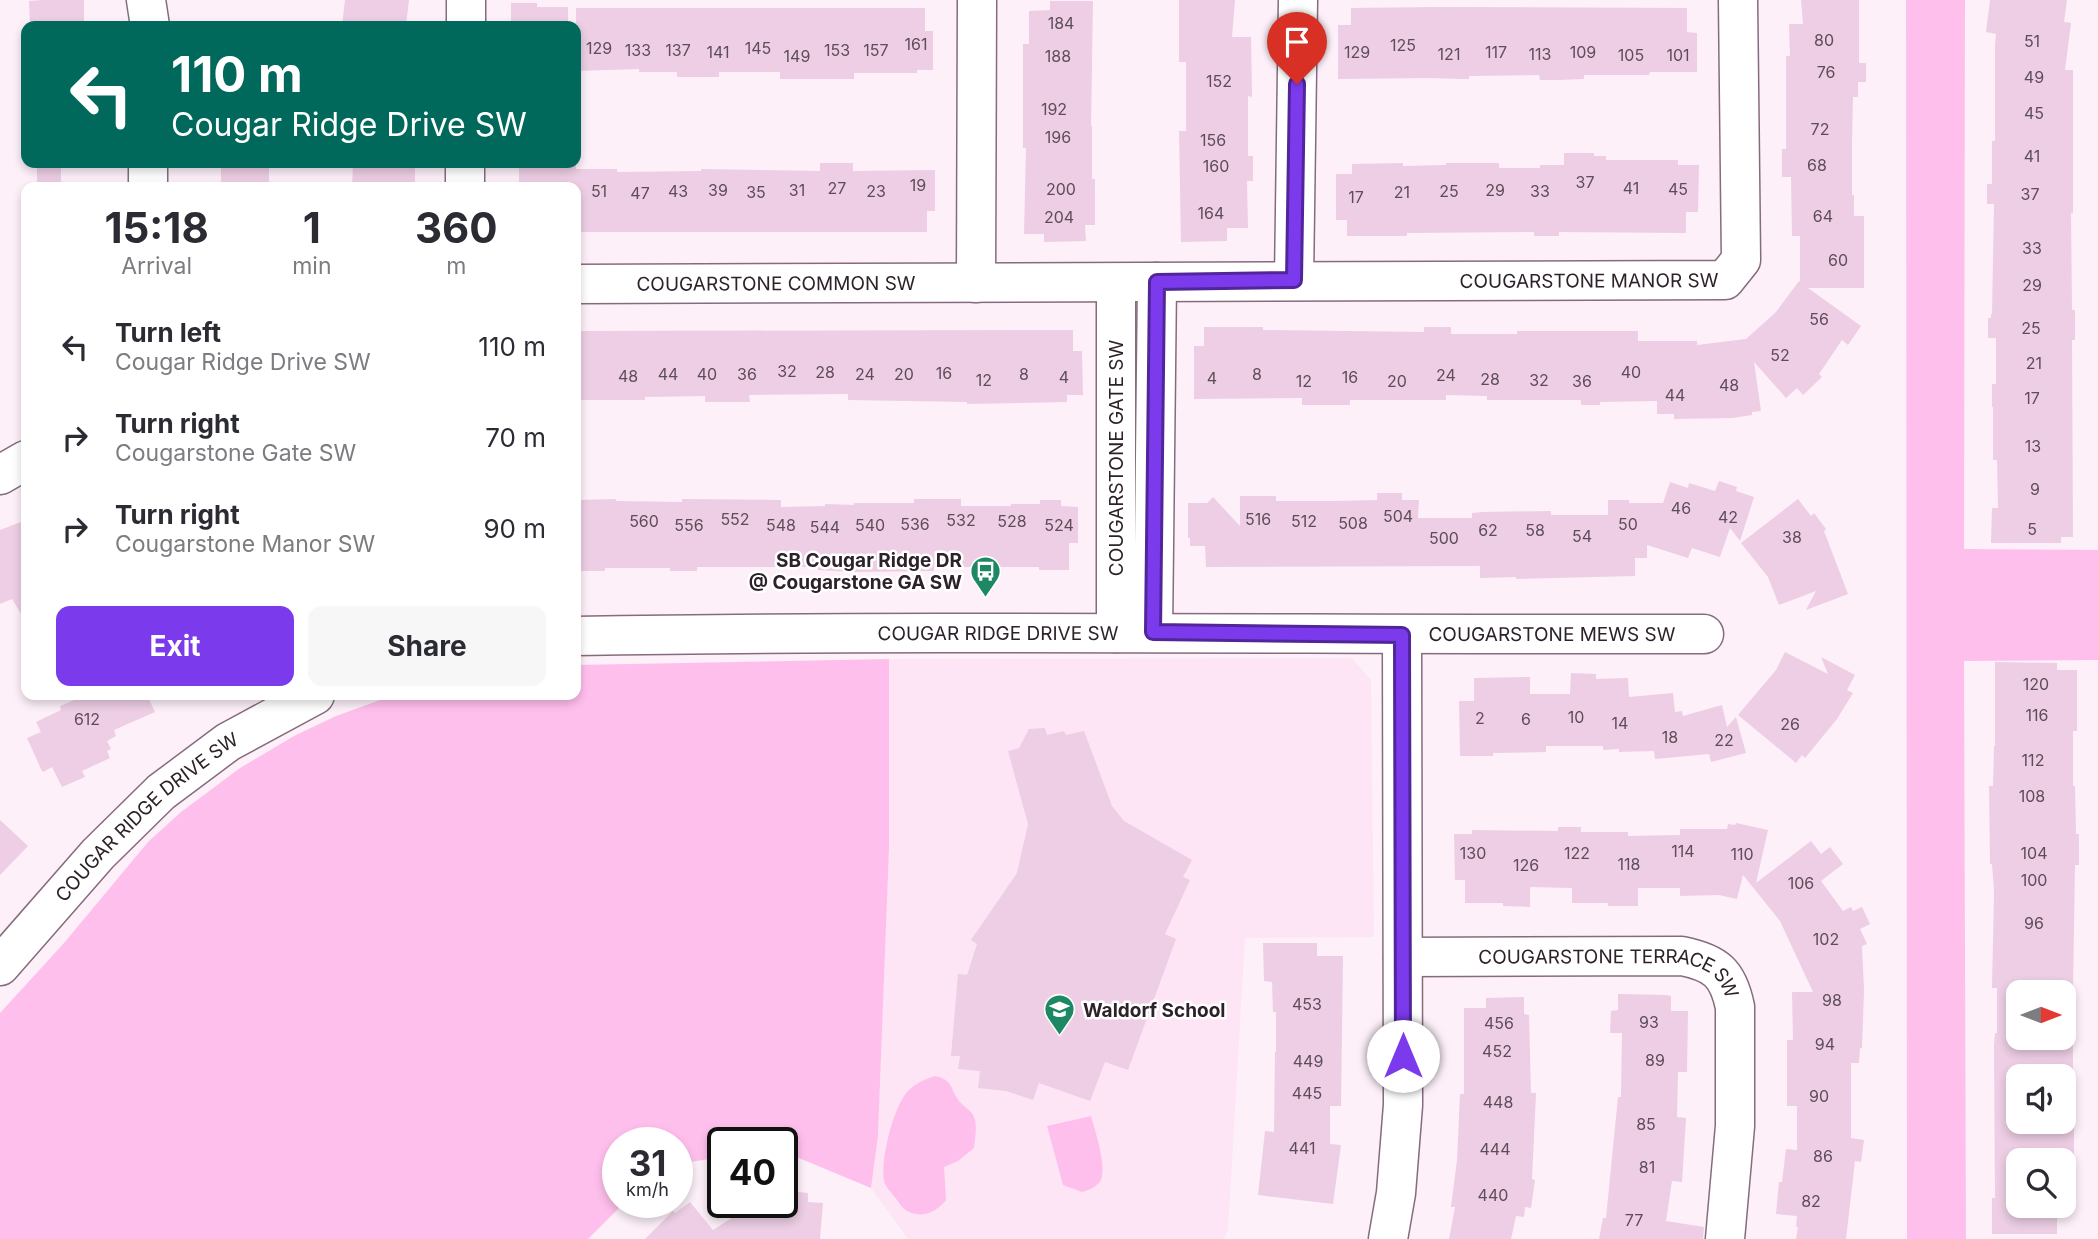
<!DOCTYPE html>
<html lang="en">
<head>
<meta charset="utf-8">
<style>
  body { margin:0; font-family:Inter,sans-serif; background:#f7f7f7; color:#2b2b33; height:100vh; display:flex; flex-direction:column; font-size:26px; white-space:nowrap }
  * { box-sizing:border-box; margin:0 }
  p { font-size:23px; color:#7c7c81 }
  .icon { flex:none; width:38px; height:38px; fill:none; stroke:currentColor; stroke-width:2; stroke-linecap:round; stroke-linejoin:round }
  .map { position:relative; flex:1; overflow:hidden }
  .sheet { position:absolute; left:21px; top:182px; width:560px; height:518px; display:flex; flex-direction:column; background:#fff; border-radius:14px; box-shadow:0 4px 10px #0003 }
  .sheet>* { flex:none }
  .hud { position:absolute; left:21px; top:21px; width:560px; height:147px; border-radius:14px; box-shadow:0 4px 10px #0003; background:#00695c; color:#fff; overflow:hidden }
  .needle { width:46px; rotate:90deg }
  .tools { position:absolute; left:2006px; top:980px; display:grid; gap:14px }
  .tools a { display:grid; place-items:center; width:70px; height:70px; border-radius:14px; background:#fff; box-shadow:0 4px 10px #0003; font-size:35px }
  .speed { position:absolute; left:602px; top:1127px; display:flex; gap:14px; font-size:35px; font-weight:700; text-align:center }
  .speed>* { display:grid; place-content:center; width:91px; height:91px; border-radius:50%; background:#fff; box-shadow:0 4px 10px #0003; line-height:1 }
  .speed small { font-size:18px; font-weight:400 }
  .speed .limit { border:4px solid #111; border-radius:10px; background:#fff; color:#111 }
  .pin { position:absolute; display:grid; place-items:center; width:60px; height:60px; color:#fff; margin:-72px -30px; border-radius:50% 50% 50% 0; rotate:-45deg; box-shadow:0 0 7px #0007 }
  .pin .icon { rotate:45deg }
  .me { position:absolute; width:77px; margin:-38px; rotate:0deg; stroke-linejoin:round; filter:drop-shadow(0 0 5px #0008) }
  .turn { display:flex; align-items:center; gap:24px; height:147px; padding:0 35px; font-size:32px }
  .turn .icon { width:91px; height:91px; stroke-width:2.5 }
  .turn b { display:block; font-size:49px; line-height:60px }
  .eta { display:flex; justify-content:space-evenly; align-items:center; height:119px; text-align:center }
  .eta b { font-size:42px; font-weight:700; line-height:49px }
  .cta { display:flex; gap:14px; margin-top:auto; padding:14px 35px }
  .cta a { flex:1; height:80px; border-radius:14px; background:#7c3aed; color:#fff; font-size:28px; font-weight:700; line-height:80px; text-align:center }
  .cta a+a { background:#f7f7f7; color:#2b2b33 }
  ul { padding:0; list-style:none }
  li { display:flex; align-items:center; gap:21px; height:91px; padding:0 35px }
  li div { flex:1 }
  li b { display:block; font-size:26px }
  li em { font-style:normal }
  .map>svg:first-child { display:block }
  .built { fill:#fde5f5 }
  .green { fill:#ffbfed }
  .building { fill:#edcee4 }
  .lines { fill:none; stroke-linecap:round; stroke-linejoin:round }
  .minor-casing { stroke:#866b7e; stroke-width:41 }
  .minor { stroke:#fff; stroke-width:38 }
  .route-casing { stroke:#51269a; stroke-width:18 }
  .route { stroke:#7c3aed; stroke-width:12 }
  .labels { text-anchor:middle; stroke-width:5; stroke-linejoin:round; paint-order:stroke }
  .number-label { font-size:16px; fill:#5e4d58 }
  .street-label { font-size:19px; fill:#2e222a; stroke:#fff }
  .poi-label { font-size:19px; font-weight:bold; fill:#2e222a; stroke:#fff; text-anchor:end }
</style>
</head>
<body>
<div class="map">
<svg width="2098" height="1239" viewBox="0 0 2098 1239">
  <rect width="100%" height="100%" fill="#fdf0f9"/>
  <path class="built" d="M1352 658 1371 680 1374 937 1245 938 1228 1231 1224 1239H908L871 1188 878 1136 889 849V659Z"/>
  <g class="green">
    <path d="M1906 0H1965L1964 549 2098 550V660L1964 661 1966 1239H1907Z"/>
    <path d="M889 659V849L878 1136 871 1188 782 1151V1143H723V1157L677 1164V1143H618V1202H625L588 1239H0V1013L64 943 148 842 181 812 240 768 294 736 336 716 394 695H576V665Z"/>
    <path d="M935 1076C955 1080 950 1092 961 1103 967 1110 973 1111 975 1120 977 1129 975 1139 974 1148L958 1161 944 1167 946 1200C935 1214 918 1220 903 1208 899 1204 897 1199 893 1195 890 1191 885 1186 884 1181 880 1161 893 1108 907 1092 914 1084 925 1079 935 1076Z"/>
    <path d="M1091 1116C1095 1131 1107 1166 1101 1180 1097 1187 1089 1190 1082 1192L1063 1185 1047 1126Z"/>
  </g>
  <g class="building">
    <path d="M42 0H84V26H30L29 1Z"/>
    <path d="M345 0H409L406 25 385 23V26H342Z"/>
    <path d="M1179 0H1235L1232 37H1251L1252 97 1248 96V156H1253V181H1247L1248 228H1227V241L1181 242 1179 131H1186V62H1179Z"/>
    <path d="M1801 0H1859V63H1866V82H1858V97H1853L1852 142V195H1854V216H1864V288H1808L1861 326 1848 345 1842 340 1819 374 1822 377 1803 395 1797 388 1786 398 1754 362 1761 411 1752 412V415L1732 418 1674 419V414H1657V401L1600 402V405H1581V400H1487V396L1446 395V400H1350V405H1302V398L1194 399V346H1204V327H1263V330L1424 332V327H1451V334H1517V331H1638V341H1697V345L1746 339 1776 312 1799 281 1800 282V236H1792L1791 177H1782V149H1786V56H1790L1789 24H1803Z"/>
    <path d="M1990 0H2067L2064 22 2071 23 2065 70H2073V213H2071L2072 310H2075V340H2072L2073 537H2061V543H1991L1992 508H1998L1997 460H1993V407H1992V384H1996V338H1988V318H1991V314H1992L1994 204H1987V184H1992V141H1995V45L1996 34 1986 32Z"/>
    <path d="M1050 1H1093L1091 126H1092V179H1095V225H1085L1086 241 1044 242V234H1024L1026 148H1023V44H1029V11L1050 10Z"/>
    <path d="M511 3H537V7H568V26H511Z"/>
    <path d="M1439 7 1687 8V32L1697 33V72H1650L1649 75H1584V79L1559 80H1540L1539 75 1469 76V79H1461L1430 78 1338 79V25H1351V8Z"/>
    <path d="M576 8H925V31H933V70H917V73H854V79H780V72H719V77H677V72H639V69L576 71Z"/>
    <path d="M1564 153H1594V156H1606V160H1678V165H1699L1698 212H1686V233L1559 232V236H1534V232L1407 233V236H1347V220H1336V174H1352V164L1403 163V166L1446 165V163H1499V168H1540V165H1564Z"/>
    <rect x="221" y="163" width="48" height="24"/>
    <path d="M353 163H415V183H394V187H352Z"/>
    <path d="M519 163H576V169H617V172L701 171V169L820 171V163H853V171L935 170V211H927V232H576V187H519Z"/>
    <rect x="37" y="166" width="24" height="21"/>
    <path d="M1073 330V351H1082L1083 395H1067V402L967 404V402L848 400V394L749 395 750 402H705V396L645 397V400H576V331Z"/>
    <path d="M1719 481 1737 487 1736 491 1754 497 1740 541 1730 528 1720 557 1692 548 1688 558 1647 545V558H1635V576L1516 579V577L1480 578V566L1206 567 1205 546H1190V538H1188V503H1207L1213 497 1240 526V496H1276V501H1334L1377 500V493H1402V500H1419L1418 518H1472V513L1483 512 1551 511V515H1608V500H1629V503H1663L1670 482 1688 488 1689 483 1715 491Z"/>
    <path d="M616 499V501L682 502V499L781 500V507L825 506V504L854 505V503H914V499H961V506H1011V504H1040V500H1061V506L1078 507V543H1069V570H1039V567H934V571L852 572 818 570V567H697V571H670V568H605V571H579L578 500Z"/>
    <path d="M1798 499 1811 516 1814 513 1826 529 1824 531 1848 594 1806 610 1816 591 1779 605 1768 577 1741 543Z"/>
    <path d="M26 520V622L12 599 0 604V530Z"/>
    <path d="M1785 652 1828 674 1821 657 1855 675 1847 690 1853 693 1837 719 1805 758 1802 755 1796 763 1738 715 1776 670Z"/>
    <path d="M1995 662 2057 663V670H2077V731H2073V786H2075L2076 834H2079V865H2075L2073 989 2018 988V1038H2073V1076H2018V1122H2074V1160H2018V1206H2057V1234H1992V1198H1995L1994 1046 1995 1033H1997V988H1992L1994 891 1992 864H1990L1989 786H1993L1994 746H1995Z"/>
    <path d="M1571 673 1596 674V679L1628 678 1629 697 1673 693 1675 712 1682 711 1683 716 1722 705 1727 727 1736 717 1746 753 1711 762 1709 754 1655 759 1654 751 1619 752V749L1603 750V746H1546V752L1493 753V756H1460L1459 701H1474V678L1530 677V694H1570Z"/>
    <path d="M71 695H147L155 712 114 730 116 736 107 741 111 749 107 751 110 758 82 771 85 777 62 787 52 767 43 772 41 769 27 738 41 732 36 722 61 710 60 706 74 700Z"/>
    <path d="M1045 728 1047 735 1064 731 1066 735 1084 731 1112 806 1124 821 1192 860 1183 877 1190 880 1165 934 1176 939 1128 1070 1105 1062 1090 1101 1039 1083 1033 1100 1006 1091 978 1088 980 1071 958 1069 960 1056H951L958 974 967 975 977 944 971 940 1017 873 1028 824 1008 751 1019 748 1029 729Z"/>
    <path d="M0 820 28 846 0 875Z"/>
    <path d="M1736 823 1768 830 1756 883 1811 841 1821 854 1830 847 1843 864 1821 881 1843 911 1851 907 1853 911 1862 907 1870 924 1860 929 1867 944 1862 946 1864 990 1862 1048H1860L1859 1063H1851V1138L1864 1140 1861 1162 1855 1161 1846 1239H1796L1798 1227H1796L1797 1216 1776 1214 1779 1182H1782L1786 1149 1797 1150V1106H1787V1040H1793L1792 992H1813L1780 921 1743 875 1737 899 1719 895 1680 896V888H1638V906H1608V903H1572V888L1530 887V907L1503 906V903H1465V880H1455L1454 834H1472V830L1558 831V827H1581V832H1628V836L1680 835V829H1727L1728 824 1735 825Z"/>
    <path d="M1263 943H1317V956H1343L1341 1106H1330V1144L1341 1145 1333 1204 1258 1195 1265 1131 1274 1132 1275 1052H1276V1012H1273L1272 982 1264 981Z"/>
    <path d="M1618 994 1666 995 1671 996V1011H1688L1687 1072H1678L1677 1117 1686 1118 1682 1182 1672 1181 1666 1221 1704 1227 1703 1239H1599L1603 1218H1606L1618 1097H1621L1622 1033H1610L1611 1011 1618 1010Z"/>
    <path d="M1524 997V1014L1529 1015 1531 1093H1536L1532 1179 1535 1180 1531 1208 1525 1207 1524 1217 1516 1216 1511 1239H1449L1455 1207H1451L1457 1160 1460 1094H1464V1008H1486V998Z"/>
    <path d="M789 1191 808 1193V1202L823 1203 820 1239H645L673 1211 675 1213 690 1202 713 1230 736 1215V1202H783V1200H789Z"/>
  </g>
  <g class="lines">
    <defs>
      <g id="minor">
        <path d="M146 0 150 26"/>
        <path d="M466 26V0"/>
        <path d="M148 187V163"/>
        <path d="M465 187V163"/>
        <path d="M1294 280 1298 0"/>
        <path d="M976 283 977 0"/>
        <path d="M1116 283V633"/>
        <path id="s1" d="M576 284 1725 280 1741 260 1738 0"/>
        <path d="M0 475 26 460"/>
        <path d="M1153 632 1157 282"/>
        <path id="s2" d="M576 636C952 630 1328 635 1704 634"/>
        <path id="s3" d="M1403 957 1682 956C1716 963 1728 973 1735 1007V1126L1725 1239"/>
        <path id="s4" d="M0 966 98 854 161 792 228 742 315 695"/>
        <path d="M1388 1239 1396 1193 1403 1105 1402 635"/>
      </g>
    </defs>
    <use href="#minor" class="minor-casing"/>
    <use href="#minor" class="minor"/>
  </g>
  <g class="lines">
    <defs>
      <path id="route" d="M1297 84 1294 280 1157 282 1153 632 1402 635 1403 1056"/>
    </defs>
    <use href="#route" class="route-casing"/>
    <use href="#route" class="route"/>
  </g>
  <defs>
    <symbol id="bus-pin" viewBox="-11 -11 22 30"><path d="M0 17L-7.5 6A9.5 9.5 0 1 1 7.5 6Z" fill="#1e8865" stroke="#fff"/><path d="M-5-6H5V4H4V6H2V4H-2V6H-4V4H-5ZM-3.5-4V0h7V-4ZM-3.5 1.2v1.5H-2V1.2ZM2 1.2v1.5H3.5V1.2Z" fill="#fff"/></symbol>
    <symbol id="school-pin" viewBox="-11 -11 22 30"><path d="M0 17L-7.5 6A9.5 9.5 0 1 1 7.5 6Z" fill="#1e8865" stroke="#fff"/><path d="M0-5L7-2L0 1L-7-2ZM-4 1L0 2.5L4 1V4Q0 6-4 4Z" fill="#fff"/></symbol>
  </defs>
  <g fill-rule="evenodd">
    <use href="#bus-pin" x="968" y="554" width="35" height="47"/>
    <use href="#school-pin" x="1042" y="992" width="35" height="47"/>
  </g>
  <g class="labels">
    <g class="number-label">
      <text x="1061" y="29">184</text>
      <text x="1824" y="46">80</text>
      <text x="2032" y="47">51</text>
      <text x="916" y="50">161</text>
      <text x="1403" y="51">125</text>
      <text x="599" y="54">129</text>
      <text x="758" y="54">145</text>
      <text x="638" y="56">133</text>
      <text x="678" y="56">137</text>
      <text x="837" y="56">153</text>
      <text x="876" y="56">157</text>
      <text x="718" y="58">141</text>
      <text x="1357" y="58">129</text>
      <text x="1496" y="58">117</text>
      <text x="1583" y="58">109</text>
      <text x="1449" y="60">121</text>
      <text x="1540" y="60">113</text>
      <text x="1631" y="61">105</text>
      <text x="1678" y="61">101</text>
      <text x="797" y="62">149</text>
      <text x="1058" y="62">188</text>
      <text x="1826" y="78">76</text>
      <text x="2034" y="83">49</text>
      <text x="1219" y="87">152</text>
      <text x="1054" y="115">192</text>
      <text x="2034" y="119">45</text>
      <text x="1820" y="135">72</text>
      <text x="1058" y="143">196</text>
      <text x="1213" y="146">156</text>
      <text x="2032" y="162">41</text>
      <text x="1817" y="171">68</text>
      <text x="1216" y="172">160</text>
      <text x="1585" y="188">37</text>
      <text x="918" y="191">19</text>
      <text x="837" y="194">27</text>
      <text x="1631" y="194">41</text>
      <text x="1061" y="195">200</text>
      <text x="1678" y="195">45</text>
      <text x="718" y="196">39</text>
      <text x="797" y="196">31</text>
      <text x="1495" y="196">29</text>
      <text x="599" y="197">51</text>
      <text x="678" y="197">43</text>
      <text x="876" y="197">23</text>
      <text x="1449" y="197">25</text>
      <text x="1540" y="197">33</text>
      <text x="756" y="198">35</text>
      <text x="1402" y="198">21</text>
      <text x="640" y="199">47</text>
      <text x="2030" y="200">37</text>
      <text x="1356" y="203">17</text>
      <text x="1211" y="219">164</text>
      <text x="1823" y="222">64</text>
      <text x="1059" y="223">204</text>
      <text x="2032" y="254">33</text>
      <text x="1838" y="266">60</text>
      <text x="2032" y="291">29</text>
      <text x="1819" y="325">56</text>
      <text x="2031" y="334">25</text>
      <text x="1780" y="361">52</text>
      <text x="2034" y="369">21</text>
      <text x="787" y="377">32</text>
      <text x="825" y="378">28</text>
      <text x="1631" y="378">40</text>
      <text x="944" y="379">16</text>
      <text x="668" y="380">44</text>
      <text x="707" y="380">40</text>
      <text x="747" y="380">36</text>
      <text x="865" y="380">24</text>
      <text x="904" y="380">20</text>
      <text x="1024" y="380">8</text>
      <text x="1257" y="380">8</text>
      <text x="1446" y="381">24</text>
      <text x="628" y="382">48</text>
      <text x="1064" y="383">4</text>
      <text x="1350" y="383">16</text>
      <text x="1212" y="384">4</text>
      <text x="1490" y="385">28</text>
      <text x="984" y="386">12</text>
      <text x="1539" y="386">32</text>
      <text x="1304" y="387">12</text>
      <text x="1397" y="387">20</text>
      <text x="1582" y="387">36</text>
      <text x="1729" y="391">48</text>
      <text x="1675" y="401">44</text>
      <text x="2032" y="404">17</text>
      <text x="2033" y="452">13</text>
      <text x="2035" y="495">9</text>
      <text x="1681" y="514">46</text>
      <text x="1398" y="522">504</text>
      <text x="1728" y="523">42</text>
      <text x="735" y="525">552</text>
      <text x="1258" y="525">516</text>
      <text x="961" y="526">532</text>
      <text x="644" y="527">560</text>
      <text x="1012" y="527">528</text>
      <text x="1304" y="527">512</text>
      <text x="1353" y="529">508</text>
      <text x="915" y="530">536</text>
      <text x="1628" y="530">50</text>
      <text x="689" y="531">556</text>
      <text x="781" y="531">548</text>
      <text x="870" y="531">540</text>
      <text x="1059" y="531">524</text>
      <text x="825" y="533">544</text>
      <text x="2032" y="535">5</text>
      <text x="1488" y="536">62</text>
      <text x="1535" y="536">58</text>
      <text x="1582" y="542">54</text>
      <text x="1792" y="543">38</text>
      <text x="1444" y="544">500</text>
      <text x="2036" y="690">120</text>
      <text x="2037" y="721">116</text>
      <text x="1576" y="723">10</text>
      <text x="1480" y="724">2</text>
      <text x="87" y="725">612</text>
      <text x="1526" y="725">6</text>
      <text x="1620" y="729">14</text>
      <text x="1790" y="730">26</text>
      <text x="1670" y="743">18</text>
      <text x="1724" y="746">22</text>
      <text x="2033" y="766">112</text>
      <text x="2032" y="802">108</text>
      <text x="1683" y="857">114</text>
      <text x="1473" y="859">130</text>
      <text x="1577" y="859">122</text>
      <text x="2034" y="859">104</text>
      <text x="1742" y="860">110</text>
      <text x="1629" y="870">118</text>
      <text x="1526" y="871">126</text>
      <text x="2034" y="886">100</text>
      <text x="1801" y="889">106</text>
      <text x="2034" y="929">96</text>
      <text x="1826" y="945">102</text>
      <text x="1832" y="1006">98</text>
      <text x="1307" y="1010">453</text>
      <text x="1649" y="1028">93</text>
      <text x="1499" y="1029">456</text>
      <text x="1825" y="1050">94</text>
      <text x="1497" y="1057">452</text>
      <text x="1655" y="1066">89</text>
      <text x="1308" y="1067">449</text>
      <text x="1307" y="1099">445</text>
      <text x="1819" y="1102">90</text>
      <text x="1498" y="1108">448</text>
      <text x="1646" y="1130">85</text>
      <text x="1302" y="1154">441</text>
      <text x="1495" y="1155">444</text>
      <text x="1823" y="1162">86</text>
      <text x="1647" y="1173">81</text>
      <text x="1493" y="1201">440</text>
      <text x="1811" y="1207">82</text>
      <text x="1634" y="1226">77</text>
    </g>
    <g class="street-label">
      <text dy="7" stroke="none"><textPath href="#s1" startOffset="1013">COUGARSTONE MANOR SW</textPath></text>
      <text dy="7" stroke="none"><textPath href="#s1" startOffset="200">COUGARSTONE COMMON SW</textPath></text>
      <text transform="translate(1116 458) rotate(-90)" y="7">COUGARSTONE GATE SW</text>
      <text dy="7" stroke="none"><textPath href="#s2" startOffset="422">COUGAR RIDGE DRIVE SW</textPath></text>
      <text dy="7" stroke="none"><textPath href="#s2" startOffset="976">COUGARSTONE MEWS SW</textPath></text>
      <text dy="7" stroke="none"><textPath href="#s4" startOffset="210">COUGAR RIDGE DRIVE SW</textPath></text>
      <text dy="7" stroke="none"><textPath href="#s3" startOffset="212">COUGARSTONE TERRACE SW</textPath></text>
    </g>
    <g class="poi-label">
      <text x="962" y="567">SB Cougar Ridge DR<tspan x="962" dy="22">@ Cougarstone GA SW</tspan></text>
      <text x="1083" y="1017" text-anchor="start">Waldorf School</text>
    </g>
  </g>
</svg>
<div class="tools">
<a><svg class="needle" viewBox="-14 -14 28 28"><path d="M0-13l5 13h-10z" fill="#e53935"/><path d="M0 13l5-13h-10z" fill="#7c7c81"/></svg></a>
<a><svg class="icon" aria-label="sound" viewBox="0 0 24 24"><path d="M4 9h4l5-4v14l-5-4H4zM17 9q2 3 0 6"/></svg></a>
<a><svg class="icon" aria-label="search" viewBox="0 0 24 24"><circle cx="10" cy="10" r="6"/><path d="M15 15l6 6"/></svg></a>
</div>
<div class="speed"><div>31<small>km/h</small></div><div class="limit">40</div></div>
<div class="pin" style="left:1297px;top:84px;background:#d93025"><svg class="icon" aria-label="arrive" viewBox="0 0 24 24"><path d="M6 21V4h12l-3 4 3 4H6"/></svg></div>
<svg class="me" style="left:1403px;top:1056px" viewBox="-20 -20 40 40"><circle r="19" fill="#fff"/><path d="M0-13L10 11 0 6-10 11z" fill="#7c3aed"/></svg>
<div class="hud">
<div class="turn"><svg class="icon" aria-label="left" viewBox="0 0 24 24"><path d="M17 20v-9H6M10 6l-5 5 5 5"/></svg><div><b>110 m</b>Cougar Ridge Drive SW</div></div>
</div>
<section class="sheet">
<div class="eta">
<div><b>15:18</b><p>Arrival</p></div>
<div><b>1</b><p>min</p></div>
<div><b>360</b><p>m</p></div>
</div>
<ul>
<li><svg class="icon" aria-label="left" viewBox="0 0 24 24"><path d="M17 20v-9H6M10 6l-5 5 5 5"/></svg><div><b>Turn left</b><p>Cougar Ridge Drive SW</p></div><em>110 m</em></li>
<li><svg class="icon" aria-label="right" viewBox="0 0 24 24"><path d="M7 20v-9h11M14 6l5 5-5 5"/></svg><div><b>Turn right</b><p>Cougarstone Gate SW</p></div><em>70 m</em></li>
<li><svg class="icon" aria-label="right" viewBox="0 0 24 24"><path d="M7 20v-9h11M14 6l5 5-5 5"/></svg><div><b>Turn right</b><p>Cougarstone Manor SW</p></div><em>90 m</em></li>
</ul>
<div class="cta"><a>Exit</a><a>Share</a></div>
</section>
</div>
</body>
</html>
